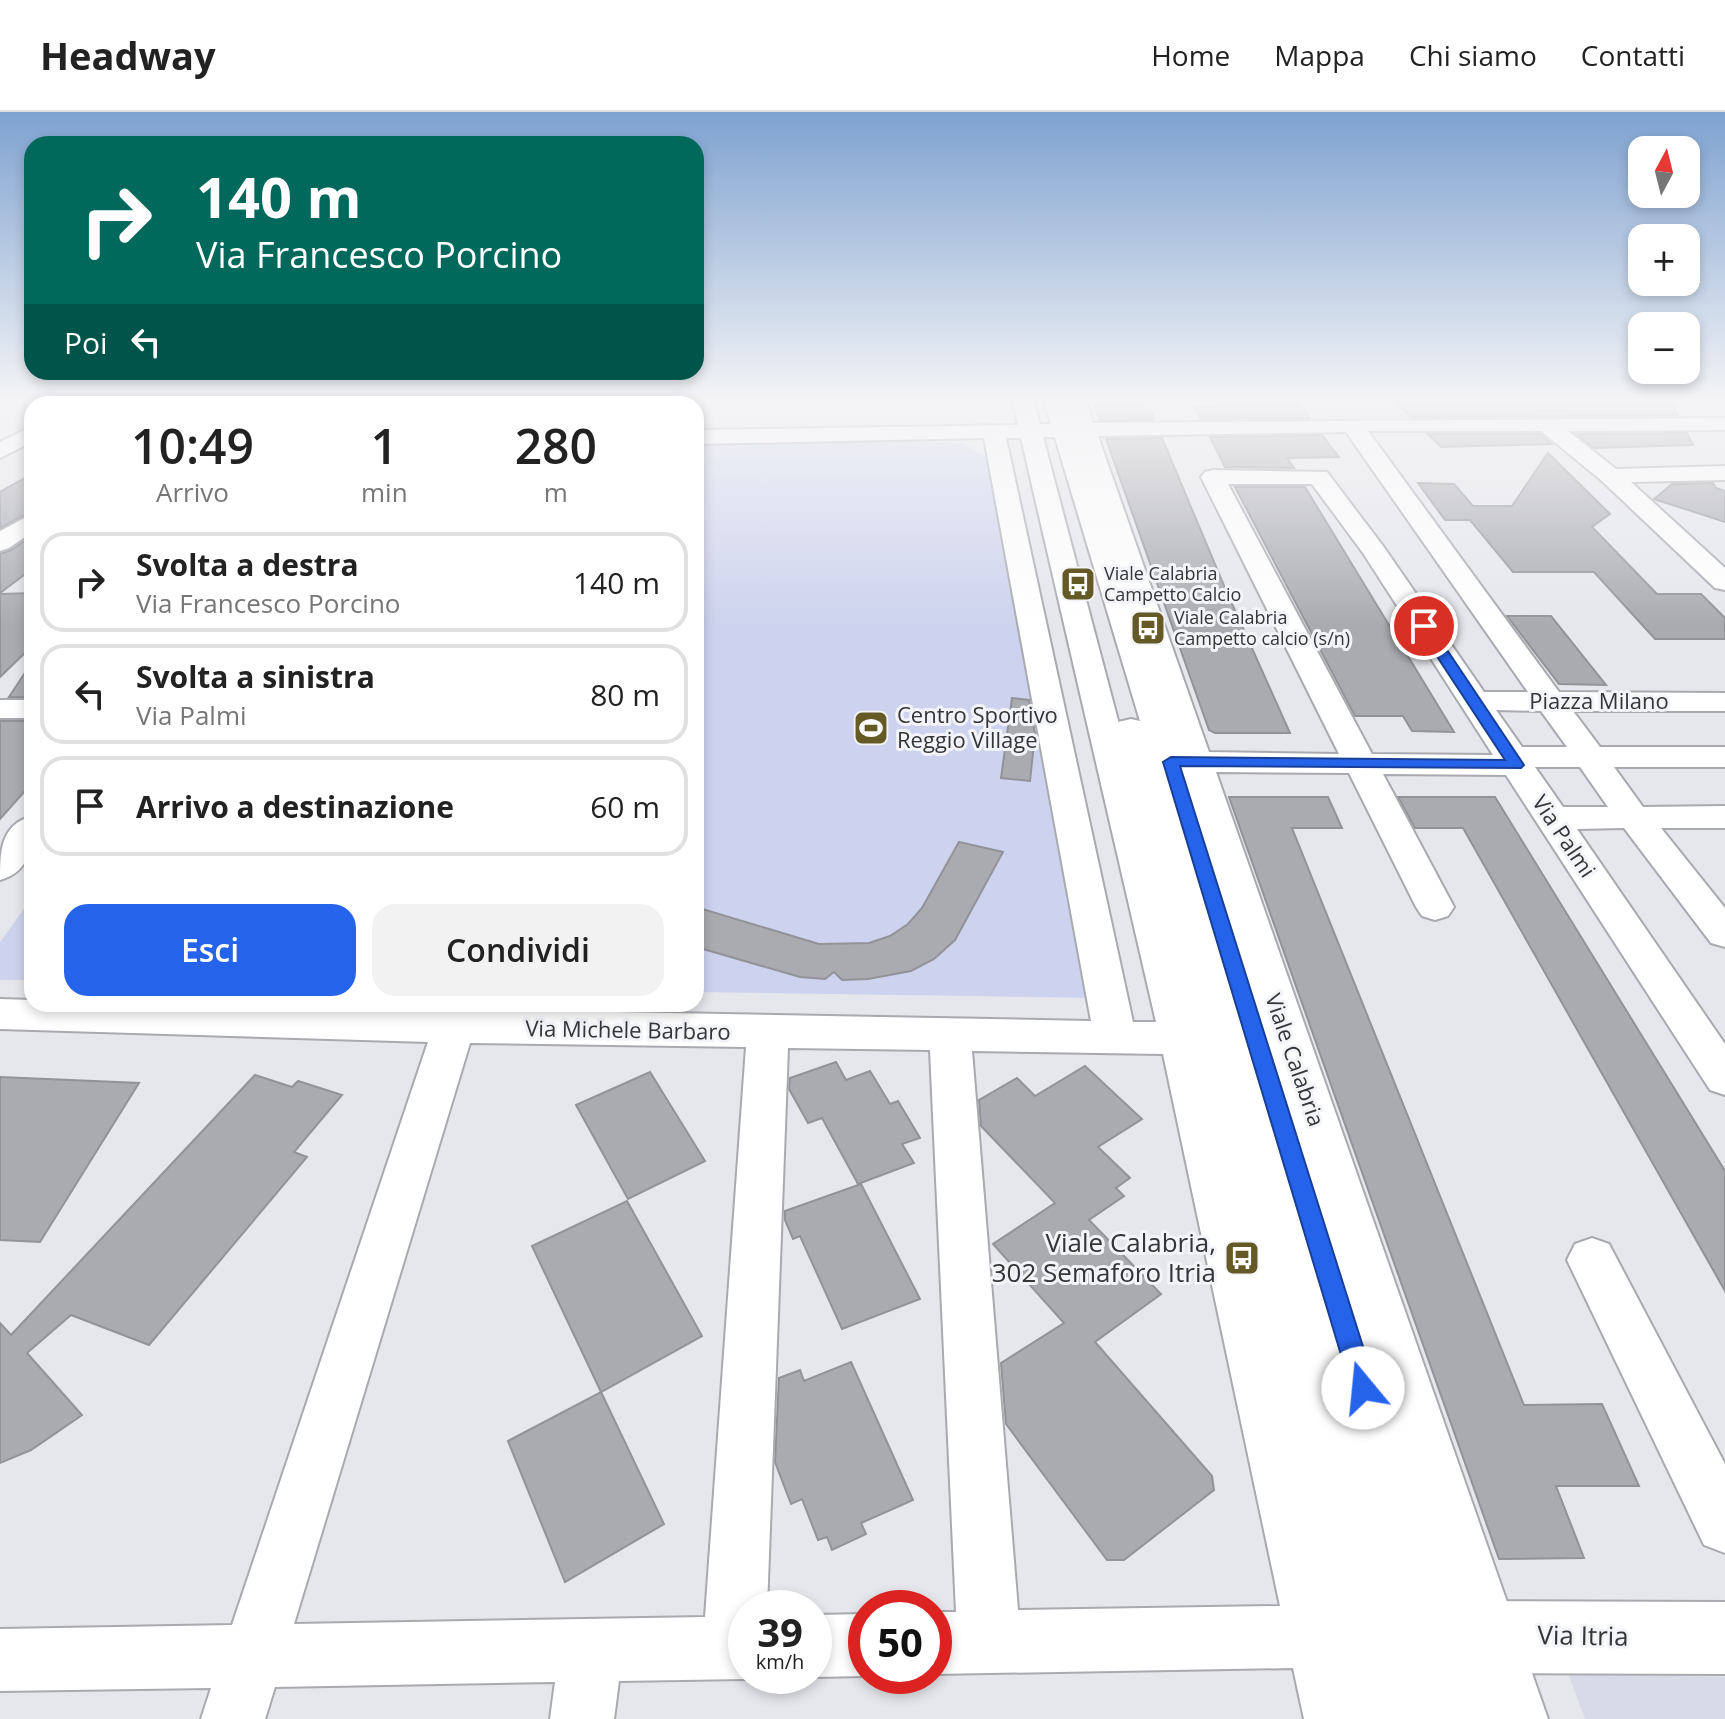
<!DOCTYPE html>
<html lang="it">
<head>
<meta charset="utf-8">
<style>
  body { margin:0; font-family:"Open Sans",sans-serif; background:#f2f2f2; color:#222; height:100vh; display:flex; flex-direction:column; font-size:30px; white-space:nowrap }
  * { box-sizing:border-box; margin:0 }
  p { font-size:26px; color:#767676 }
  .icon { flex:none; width:44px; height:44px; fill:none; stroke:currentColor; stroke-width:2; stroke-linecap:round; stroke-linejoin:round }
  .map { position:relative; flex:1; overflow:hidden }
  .panel { position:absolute; left:24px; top:284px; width:680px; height:616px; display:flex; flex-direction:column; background:#fff; border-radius:24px; box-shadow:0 4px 12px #0003 }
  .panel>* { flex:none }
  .guide { position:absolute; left:24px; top:24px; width:680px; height:244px; border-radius:24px; box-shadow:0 4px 12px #0003; background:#00695c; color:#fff; overflow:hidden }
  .needle { width:52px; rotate:7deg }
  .tools { position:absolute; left:1628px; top:24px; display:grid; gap:16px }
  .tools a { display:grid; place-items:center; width:72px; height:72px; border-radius:16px; background:#fff; box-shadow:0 4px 12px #0003; font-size:40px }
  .speed { position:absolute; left:728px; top:1478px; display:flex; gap:16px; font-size:40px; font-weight:700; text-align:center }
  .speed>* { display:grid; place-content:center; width:104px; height:104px; border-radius:50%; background:#fff; box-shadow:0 4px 12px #0003; line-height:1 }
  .speed small { font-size:20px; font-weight:400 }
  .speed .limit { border:12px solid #d22; background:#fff; color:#111 }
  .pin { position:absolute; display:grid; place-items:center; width:68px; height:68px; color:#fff; margin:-34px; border:4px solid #fff; border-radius:50%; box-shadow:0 2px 8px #0007 }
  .me { position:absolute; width:88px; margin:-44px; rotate:343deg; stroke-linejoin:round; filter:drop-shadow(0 0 6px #0008) }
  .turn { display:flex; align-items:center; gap:28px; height:168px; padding:0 40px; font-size:36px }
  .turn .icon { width:104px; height:104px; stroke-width:2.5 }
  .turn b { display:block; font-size:56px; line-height:68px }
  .then { display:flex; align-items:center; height:76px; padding:0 40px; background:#0003; gap:16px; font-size:30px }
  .eta { display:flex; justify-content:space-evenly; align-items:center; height:136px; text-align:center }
  .eta b { font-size:48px; font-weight:600; line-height:56px }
  .action { display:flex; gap:16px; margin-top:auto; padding:16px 40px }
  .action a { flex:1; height:92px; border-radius:24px; background:#2563eb; color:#fff; font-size:32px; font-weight:600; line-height:92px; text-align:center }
  .action a+a { background:#f2f2f2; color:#222 }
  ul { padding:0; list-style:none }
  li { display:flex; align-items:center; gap:24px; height:100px; margin:0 16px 12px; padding:0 24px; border:4px solid #e0e0e0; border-radius:24px }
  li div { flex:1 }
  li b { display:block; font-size:30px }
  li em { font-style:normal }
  header { display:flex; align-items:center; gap:48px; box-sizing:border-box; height:112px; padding:0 40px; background:#fff; border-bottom:2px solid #e0e0e0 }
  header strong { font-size:38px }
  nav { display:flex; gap:44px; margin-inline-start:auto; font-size:28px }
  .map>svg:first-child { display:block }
  .built { fill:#d8dbe7 }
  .green { fill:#cdd3ee }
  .building { fill:#aaabb0; stroke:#929398; stroke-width:2 }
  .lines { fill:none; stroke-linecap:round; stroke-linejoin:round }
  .minor-casing { stroke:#a9aaaf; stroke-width:4 }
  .secondary-casing { stroke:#a9aaaf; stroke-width:4 }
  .minor { fill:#fff; fill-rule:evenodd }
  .secondary { fill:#fff; fill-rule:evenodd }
  .route { fill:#2563eb; stroke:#184099; stroke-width:2 }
  .labels { text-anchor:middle; stroke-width:6; stroke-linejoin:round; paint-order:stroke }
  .far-poi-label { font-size:18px; fill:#343537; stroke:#f3f4f9; text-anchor:start }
  .street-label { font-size:22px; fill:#343537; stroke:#f3f4f9 }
  .poi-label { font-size:22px; fill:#343537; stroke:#f3f4f9; text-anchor:start }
  .near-poi-label { font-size:26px; fill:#343537; stroke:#f3f4f9; text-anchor:end }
  .near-street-label { font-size:26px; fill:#343537; stroke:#f3f4f9 }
</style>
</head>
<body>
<header>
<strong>Headway</strong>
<nav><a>Home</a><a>Mappa</a><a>Chi siamo</a><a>Contatti</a></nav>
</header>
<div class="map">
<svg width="1725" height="1607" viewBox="0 0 1725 1607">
  <rect width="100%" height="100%" fill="#e6e7ec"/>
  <g class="built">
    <path d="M1200 289H1411L1426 305 1211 307Z"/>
    <path d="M1568 1561 1725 1565V1607H1585Z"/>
  </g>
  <g class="green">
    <path d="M788 329 961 331 999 352 1093 886 696 880V333Z"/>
    <path d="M32 786V868H0V830Z"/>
  </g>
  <g class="building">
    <path d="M1216 289H1297L1310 306 1201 307 1194 295H1220Z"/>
    <path d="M1394 289H1655L1659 293H1672L1678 303 1411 305Z"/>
    <path d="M1141 290 1145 297H1150L1155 308H1100L1094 291Z"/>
    <path d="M1687 321 1693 333 1594 336 1577 322Z"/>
    <path d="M1428 322H1540L1552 332 1441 335Z"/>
    <path d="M1322 323 1339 345 1287 346 1294 356 1225 355 1210 325Z"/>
    <path d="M1162 326 1225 476 1290 621H1215L1209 618 1106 327Z"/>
    <path d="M1548 341 1610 402 1592 415 1657 482H1701L1725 506V527H1655L1594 460H1513L1470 408H1445L1418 371 1454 372 1473 394H1512Z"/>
    <path d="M32 362V399L0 416V380Z"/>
    <path d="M1713 371 1716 376 1725 379V410L1654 387 1672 372Z"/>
    <path d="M1235 375H1305L1454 620 1412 619 1403 604H1355Z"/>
    <path d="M32 424V457L0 481V442L11 438Z"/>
    <path d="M32 481V534L0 565V482Z"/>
    <path d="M1507 504H1551L1606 573 1559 572Z"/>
    <path d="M32 550V585H9Z"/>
    <path d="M1012 586 1029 588 1035 622 1030 669 1001 666Z"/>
    <path d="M0 609H32V671L0 707Z"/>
    <path d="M1229 685H1328L1342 716H1292L1524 1293 1602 1292 1639 1374H1556L1584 1446 1499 1447Z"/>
    <path d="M1398 685H1495L1725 1059V1179L1463 716H1415Z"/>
    <path d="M959 730 1003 740 955 828 934 847 911 859 868 867 842 868 834 860 825 867 800 865 696 835V795L819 832 869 831 890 824 908 812 922 796Z"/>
    <path d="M836 950 846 968 870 959 890 992 898 989 920 1026 902 1032 914 1051 858 1072 822 1006 808 1011 789 977 790 966Z"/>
    <path d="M1085 954 1142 1007 1098 1035 1130 1066 1116 1076 1124 1084 1089 1108 1161 1182 1095 1230 1212 1364 1214 1378 1124 1448H1107L1006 1312 1001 1251 1064 1211 993 1132 1055 1091 981 1014 979 988 1017 966 1035 984Z"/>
    <path d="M650 960 705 1049 628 1087 576 993Z"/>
    <path d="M255 963 292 975 298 969 342 983 294 1040 307 1045 149 1233 71 1203 27 1241 82 1303 31 1338 0 1351V1211L11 1223Z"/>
    <path d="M0 965 139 971 40 1130 0 1128Z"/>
    <path d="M861 1072 920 1187 842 1217 800 1124 793 1127 785 1108V1099Z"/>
    <path d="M627 1089 702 1224 601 1280 532 1134Z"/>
    <path d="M851 1250 913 1388 861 1411 866 1422 832 1438 827 1425 818 1428 802 1387 791 1392 775 1350 779 1266 800 1258 804 1269Z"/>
    <path d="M601 1280 664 1412 565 1470 508 1329Z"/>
  </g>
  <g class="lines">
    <defs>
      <g id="minor">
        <path d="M76 289H100L98 292H75Z"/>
        <path d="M341 289H362L360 292H340Z"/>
        <path d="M557 289H578L577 292H557Z"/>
        <rect x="671" y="289" width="20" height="3"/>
        <path d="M1013 289H1034L1040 312H1072L1065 289H1086L1093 311 1725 306V318L1568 319 1616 357 1725 354V368L1631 370 1725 456V478L1715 476 1602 369 1541 319H1368L1559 580 1725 581V599H1573L1600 635H1725V655H1614L1643 695 1725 694V716H1661L1725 796V835L1711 831 1624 716 1577 717 1725 932V983L1710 978 1506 663 1383 662 1454 795 1448 804 1435 808 1422 804 1416 795 1349 661 1216 660 1548 1607H1484L1183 660 1159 657 1155 650 1159 643 1176 640 1076 325H1043L1198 911 1221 916 1227 927 1221 938 1206 943 1341 1494 1361 1502 1370 1524 1361 1546 1354 1549 1368 1607H1304L1293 1556 934 1562V1500H956L930 938 788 936 767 1496H746V1564H754L746 1567 619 1569 614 1607H550L555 1570 275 1575 265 1607H201L211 1576 0 1579V1517L232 1513 428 930 0 917V887L32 888V892H190L1091 909 984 326 696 332V318L1018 313ZM1346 320 1528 580H1484L1383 434 1327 360 1213 358 1205 360 1201 365 1339 642 1209 640 1098 324ZM1006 326H1021L1156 910H1133ZM1228 372H1312L1363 441 1493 643 1372 642ZM1496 598 1541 599 1567 635H1522ZM1535 655H1580L1608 695H1563ZM470 931 746 935 705 1505 294 1512ZM972 939 1163 942 1280 1494 1018 1498Z"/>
        <path d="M32 314V330L0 346V330Z"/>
        <path d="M32 402V420L9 436 0 439V419Z"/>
        <rect x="0" y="588" width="32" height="18"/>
        <path d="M32 704C32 732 32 759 0 768 0 740 0 713 32 704Z"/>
        <path d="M1592 1126 1609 1132 1725 1352V1441L1704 1433 1567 1148 1575 1132Z"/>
        <path d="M866 1502V1564L814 1565 811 1564H814V1503Z"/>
      </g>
      <path id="secondary" d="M1044 289H1068L1190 650 1464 1489 1725 1490V1562L1487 1561 1502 1607H1355L1113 618 1118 610 1131 607 1140 609Z"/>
    </defs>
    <use href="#minor" class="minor-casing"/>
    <use href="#secondary" class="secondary-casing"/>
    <use href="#minor" class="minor"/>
    <use href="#secondary" class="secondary"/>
  </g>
  <linearGradient id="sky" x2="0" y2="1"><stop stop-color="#7ea2d0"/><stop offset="0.56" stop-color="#f4f4f6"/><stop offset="1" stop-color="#f4f4f6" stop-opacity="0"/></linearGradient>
  <rect width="1725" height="514" fill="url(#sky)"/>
  <path class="route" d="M1419 511H1429L1524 653 1521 656 1180 654 1376 1276 1372 1285 1363 1288 1354 1285 1351 1276 1163 650 1171 645 1505 648 1417 514Z"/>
  <defs>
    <symbol id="bus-square" viewBox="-11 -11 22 22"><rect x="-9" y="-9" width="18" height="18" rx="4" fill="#655a26" stroke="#f3f4f9"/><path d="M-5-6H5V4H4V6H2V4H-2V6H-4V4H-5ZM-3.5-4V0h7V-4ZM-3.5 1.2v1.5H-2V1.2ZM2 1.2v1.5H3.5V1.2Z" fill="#fff"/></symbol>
    <symbol id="stadium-square" viewBox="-11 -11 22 22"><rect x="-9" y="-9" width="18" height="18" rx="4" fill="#655a26" stroke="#f3f4f9"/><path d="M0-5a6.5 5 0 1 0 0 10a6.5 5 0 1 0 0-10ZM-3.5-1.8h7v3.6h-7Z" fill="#fff"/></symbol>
  </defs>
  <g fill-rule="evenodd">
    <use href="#bus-square" x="1058" y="452" width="40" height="40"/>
    <use href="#bus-square" x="1128" y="496" width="40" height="40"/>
    <use href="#stadium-square" x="851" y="596" width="40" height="40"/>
    <use href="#bus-square" x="1222" y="1126" width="40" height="40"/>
  </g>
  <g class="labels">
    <g class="far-poi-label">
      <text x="1104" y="468">Viale Calabria<tspan x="1104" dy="21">Campetto Calcio</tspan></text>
      <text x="1174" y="512">Viale Calabria<tspan x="1174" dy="21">Campetto calcio (s/n)</tspan></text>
    </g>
    <g class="street-label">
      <text x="1599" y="597">Piazza Milano</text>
      <text transform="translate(1564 724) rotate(56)" y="8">Via Palmi</text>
      <text transform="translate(628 918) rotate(1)" y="8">Via Michele Barbaro</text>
      <text transform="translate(1295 948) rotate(71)" y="8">Viale Calabria</text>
    </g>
    <g class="poi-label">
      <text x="897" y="611">Centro Sportivo<tspan x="897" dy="25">Reggio Village</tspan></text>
    </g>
    <g class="near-poi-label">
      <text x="1216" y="1140">Viale Calabria,<tspan x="1216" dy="30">302 Semaforo Itria</tspan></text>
    </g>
    <g class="near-street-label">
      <text transform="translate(1583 1524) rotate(1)" y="9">Via Itria</text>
    </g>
  </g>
</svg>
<div class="tools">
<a><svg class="needle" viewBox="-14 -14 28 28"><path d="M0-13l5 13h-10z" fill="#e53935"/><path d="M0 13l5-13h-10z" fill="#767676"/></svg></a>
<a>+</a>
<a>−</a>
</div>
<div class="speed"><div>39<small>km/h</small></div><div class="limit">50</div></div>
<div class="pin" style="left:1424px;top:514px;background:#d93025"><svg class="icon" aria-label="arrive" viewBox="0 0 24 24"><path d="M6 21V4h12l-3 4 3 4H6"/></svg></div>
<svg class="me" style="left:1363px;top:1276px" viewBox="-20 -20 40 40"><circle r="19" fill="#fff"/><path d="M0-13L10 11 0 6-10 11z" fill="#2563eb"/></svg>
<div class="guide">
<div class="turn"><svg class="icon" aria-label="right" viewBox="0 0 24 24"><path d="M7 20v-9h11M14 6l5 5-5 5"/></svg><div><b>140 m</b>Via Francesco Porcino</div></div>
<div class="then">Poi<svg class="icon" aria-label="left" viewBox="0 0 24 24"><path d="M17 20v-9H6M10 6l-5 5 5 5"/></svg></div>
</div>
<section class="panel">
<div class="eta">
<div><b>10:49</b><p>Arrivo</p></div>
<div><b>1</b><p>min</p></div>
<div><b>280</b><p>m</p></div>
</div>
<ul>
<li><svg class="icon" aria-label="right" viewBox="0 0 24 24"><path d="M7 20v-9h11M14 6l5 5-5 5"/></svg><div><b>Svolta a destra</b><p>Via Francesco Porcino</p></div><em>140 m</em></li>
<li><svg class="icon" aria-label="left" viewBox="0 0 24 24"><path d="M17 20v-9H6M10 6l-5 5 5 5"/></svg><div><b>Svolta a sinistra</b><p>Via Palmi</p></div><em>80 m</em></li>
<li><svg class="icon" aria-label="arrive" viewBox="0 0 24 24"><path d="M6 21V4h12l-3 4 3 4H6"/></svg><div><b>Arrivo a destinazione</b></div><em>60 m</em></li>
</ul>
<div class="action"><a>Esci</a><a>Condividi</a></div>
</section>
</div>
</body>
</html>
